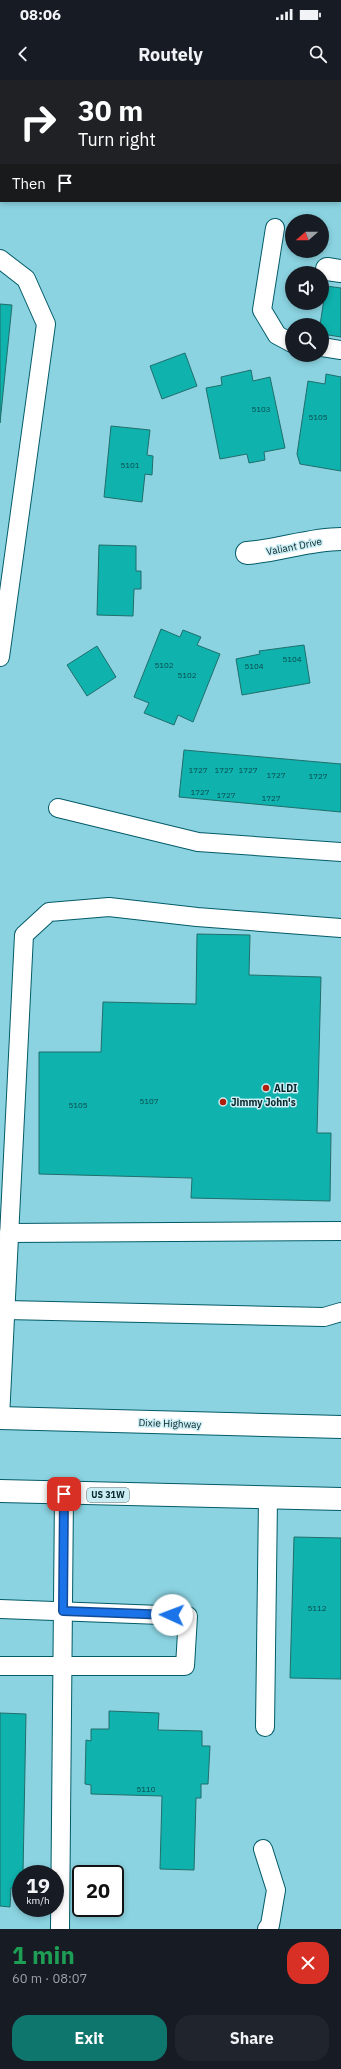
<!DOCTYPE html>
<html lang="en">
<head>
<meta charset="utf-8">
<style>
  body { margin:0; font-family:"IBM Plex Sans",sans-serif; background:#20242c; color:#f1f3f6; height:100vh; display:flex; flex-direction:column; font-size:15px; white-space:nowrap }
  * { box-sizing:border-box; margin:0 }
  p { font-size:13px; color:#9ea1a6 }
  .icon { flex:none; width:22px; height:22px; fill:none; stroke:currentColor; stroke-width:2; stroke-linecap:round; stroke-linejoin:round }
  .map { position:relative; height:1849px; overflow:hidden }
  .panel { display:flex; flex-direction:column; background:#171b24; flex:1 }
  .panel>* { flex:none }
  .hud { position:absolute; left:0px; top:0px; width:341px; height:122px; box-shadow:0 2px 6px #0003; background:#202124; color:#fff; overflow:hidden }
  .needle { width:26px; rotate:250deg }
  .fabs { position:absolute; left:285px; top:134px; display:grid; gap:8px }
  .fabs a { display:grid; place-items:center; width:44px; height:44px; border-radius:50%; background:#171b24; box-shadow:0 2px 6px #0003; font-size:20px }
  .speed { position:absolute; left:12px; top:1785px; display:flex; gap:8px; font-size:20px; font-weight:700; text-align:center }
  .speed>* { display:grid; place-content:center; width:52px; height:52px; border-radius:50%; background:#171b24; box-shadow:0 2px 6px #0003; line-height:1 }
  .speed small { font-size:10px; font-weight:400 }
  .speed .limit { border:2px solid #111; border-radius:6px; background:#fff; color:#111 }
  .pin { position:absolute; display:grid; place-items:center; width:34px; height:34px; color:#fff; margin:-17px; border-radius:8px; box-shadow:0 2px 6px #0006 }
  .me { position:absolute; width:44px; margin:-22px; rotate:272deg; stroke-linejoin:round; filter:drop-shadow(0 0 3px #0008) }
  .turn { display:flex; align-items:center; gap:14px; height:84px; padding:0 12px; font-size:18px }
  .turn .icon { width:52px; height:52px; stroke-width:2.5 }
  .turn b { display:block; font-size:28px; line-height:34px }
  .then { display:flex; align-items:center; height:38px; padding:0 12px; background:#0003; gap:8px; font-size:15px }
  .round { display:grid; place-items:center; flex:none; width:42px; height:42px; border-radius:16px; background:#20242c }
  .head { display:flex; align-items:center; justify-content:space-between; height:68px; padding:0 12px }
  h1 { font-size:24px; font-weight:700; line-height:30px; color:#1e9e55 }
  .button { display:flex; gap:8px; margin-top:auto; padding:8px 12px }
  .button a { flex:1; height:46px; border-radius:16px; background:#0f766e; color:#fff; font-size:16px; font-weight:700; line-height:46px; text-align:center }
  .button a+a { background:#20242c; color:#f1f3f6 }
  .status { display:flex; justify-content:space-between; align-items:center; height:28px; padding:0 20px; background:#171b24; direction:ltr }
  .status svg { height:11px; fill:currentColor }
  header { display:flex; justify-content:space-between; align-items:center; height:52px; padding:0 12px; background:#171b24; font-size:18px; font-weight:700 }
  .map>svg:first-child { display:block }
  .building { fill:#0fb2ad; stroke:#206f6c }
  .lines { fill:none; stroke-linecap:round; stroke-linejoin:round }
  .service-casing { stroke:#035b68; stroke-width:20 }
  .minor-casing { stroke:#035b68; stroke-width:24 }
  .primary-casing { stroke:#035b68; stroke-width:24 }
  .service { stroke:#fff; stroke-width:18 }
  .minor { stroke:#fff; stroke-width:22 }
  .primary { stroke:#fff; stroke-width:22 }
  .route-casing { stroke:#114b97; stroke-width:10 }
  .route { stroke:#1a73e8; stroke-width:7 }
  .poi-dot { fill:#af210c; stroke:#cbedf4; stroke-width:1.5 }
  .labels { text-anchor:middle; stroke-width:3; stroke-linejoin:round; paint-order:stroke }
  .number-label { font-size:8px; fill:#08484b }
  .shield { fill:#cbedf4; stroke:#416167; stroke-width:1 }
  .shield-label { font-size:9px; font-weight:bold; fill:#06252a }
  .street-label { font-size:10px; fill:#06252a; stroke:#cbedf4 }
  .poi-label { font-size:10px; font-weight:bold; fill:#06252a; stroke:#cbedf4; text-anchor:start }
</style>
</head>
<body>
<div class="status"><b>08:06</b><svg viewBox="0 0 49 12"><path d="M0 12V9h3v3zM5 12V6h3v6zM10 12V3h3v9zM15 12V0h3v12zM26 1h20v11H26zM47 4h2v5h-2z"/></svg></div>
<header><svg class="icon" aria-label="back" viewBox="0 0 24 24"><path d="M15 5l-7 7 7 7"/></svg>Routely<svg class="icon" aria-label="search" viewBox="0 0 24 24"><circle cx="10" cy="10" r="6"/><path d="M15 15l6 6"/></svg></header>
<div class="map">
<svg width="341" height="1849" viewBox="0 0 341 1849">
  <rect width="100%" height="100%" fill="#8bd3e1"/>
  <g class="building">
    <path d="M256 0H317L256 1Z"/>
    <path d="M330 0H341V33L340 1Z"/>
    <path d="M326 206 341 208V257L322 254V245H320Z"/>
    <path d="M0 224 12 225 0 343Z"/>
    <path d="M185 273 197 306 162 319 150 286Z"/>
    <path d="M251 290 253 301 270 297 285 368 264 372 265 380 249 383 247 374 220 379 206 308 222 305 221 297Z"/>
    <path d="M326 294 341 297V391L300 384 297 374 308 301 325 304Z"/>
    <path d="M111 346 150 350 147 375 153 376 152 395 145 394 142 422 104 417Z"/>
    <path d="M99 465 136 466V491H141V509H134L133 536 97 535Z"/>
    <path d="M161 549 180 557 183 550 201 557 197 565 220 574 193 642 178 635 174 645 144 633 149 623 134 617Z"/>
    <path d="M304 565 310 603 242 615 236 579 260 574 259 571Z"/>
    <path d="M97 566 116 597 87 616 67 585Z"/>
    <path d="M184 670 341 684V732L179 717Z"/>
    <path d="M197 854 250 855 249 895 321 897 317 1053H331L330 1121 191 1118 192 1098 39 1094V972H101L103 922 196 924Z"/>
    <path d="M294 1457 341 1458V1599L290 1598Z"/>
    <path d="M109 1631 159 1633 158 1650 202 1651V1666H210L208 1704H201V1718H196L194 1790 160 1789 162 1716 91 1714V1705L85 1704 86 1660 91 1661V1649H109Z"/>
    <path d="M0 1633 26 1634 23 1794H21V1808H11L10 1827 0 1826Z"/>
  </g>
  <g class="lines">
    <defs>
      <g id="service">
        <path d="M275 148 262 230 277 255 292 263"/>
        <path d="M0 179 26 199 46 244 0 577"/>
        <path d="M322 267 341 270"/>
        <path d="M58 728 198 762 341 772"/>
        <path d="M9 1153 341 1151"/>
        <path d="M6 1230 324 1237 341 1232"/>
        <path d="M0 1338 24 855 49 832 109 827 197 837 341 848"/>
        <path d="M0 1529 188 1536 185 1586H0"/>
        <path d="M265 1647 268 1419"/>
        <path d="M263 1769 276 1810 270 1845 267 1849"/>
        <path d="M60 1849 64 1414"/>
      </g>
      <g id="minor">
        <path d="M327 189 341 191"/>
        <path d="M247 473C279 471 309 459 341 459"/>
      </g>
      <g id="primary">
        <path d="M0 1338 341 1347"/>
        <path d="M0 1411 341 1419"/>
      </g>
    </defs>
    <use href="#service" class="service-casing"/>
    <use href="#minor" class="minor-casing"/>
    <use href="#primary" class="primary-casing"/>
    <use href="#service" class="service"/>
    <use href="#minor" class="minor"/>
    <use href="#primary" class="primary"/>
  </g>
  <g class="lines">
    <defs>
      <path id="route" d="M64 1414 63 1531 172 1535"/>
    </defs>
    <use href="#route" class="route-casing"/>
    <use href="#route" class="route"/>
  </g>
  <g class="poi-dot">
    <circle cx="266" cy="1008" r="4"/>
    <circle cx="223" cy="1022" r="4"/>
  </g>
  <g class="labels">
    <g class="number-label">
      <text x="261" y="332">5103</text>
      <text x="318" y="340">5105</text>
      <text x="130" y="388">5101</text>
      <text x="292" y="582">5104</text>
      <text x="164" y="588">5102</text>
      <text x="254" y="589">5104</text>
      <text x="187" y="598">5102</text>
      <text x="198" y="693">1727</text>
      <text x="224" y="693">1727</text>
      <text x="248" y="693">1727</text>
      <text x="276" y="698">1727</text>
      <text x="318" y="699">1727</text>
      <text x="200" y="715">1727</text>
      <text x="226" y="718">1727</text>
      <text x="271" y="721">1727</text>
      <text x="149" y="1024">5107</text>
      <text x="78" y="1028">5105</text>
      <text x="317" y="1531">5112</text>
      <text x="146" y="1712">5110</text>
    </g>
    <rect class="shield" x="87" y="1408" width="42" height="14" rx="3"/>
    <g class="shield-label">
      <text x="108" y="1418">US 31W</text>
    </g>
    <g class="street-label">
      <text transform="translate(294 466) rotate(-11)" y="4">Valiant Drive</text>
      <text transform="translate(170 1343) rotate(2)" y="4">Dixie Highway</text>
    </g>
    <g class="poi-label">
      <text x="274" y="1012">ALDI</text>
      <text x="231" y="1026">Jimmy John's</text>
    </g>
  </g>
</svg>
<div class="fabs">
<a><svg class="needle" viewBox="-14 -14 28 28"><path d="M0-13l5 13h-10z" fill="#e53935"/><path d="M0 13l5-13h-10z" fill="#9ea1a6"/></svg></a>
<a><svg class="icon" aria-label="sound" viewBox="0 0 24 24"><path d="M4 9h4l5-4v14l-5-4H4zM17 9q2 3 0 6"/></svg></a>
<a><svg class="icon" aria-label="search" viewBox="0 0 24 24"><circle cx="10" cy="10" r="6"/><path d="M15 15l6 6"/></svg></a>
</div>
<div class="speed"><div>19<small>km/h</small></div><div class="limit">20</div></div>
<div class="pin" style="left:64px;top:1414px;background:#d93025"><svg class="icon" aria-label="arrive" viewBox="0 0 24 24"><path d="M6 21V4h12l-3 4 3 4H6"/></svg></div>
<svg class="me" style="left:172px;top:1535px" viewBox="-20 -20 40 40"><circle r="19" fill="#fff"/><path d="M0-13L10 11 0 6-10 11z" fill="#1a73e8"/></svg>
<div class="hud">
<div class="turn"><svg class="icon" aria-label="right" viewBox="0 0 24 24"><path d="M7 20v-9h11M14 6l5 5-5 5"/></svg><div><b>30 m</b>Turn right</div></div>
<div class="then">Then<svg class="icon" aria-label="arrive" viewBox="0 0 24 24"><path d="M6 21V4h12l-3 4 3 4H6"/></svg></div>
</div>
</div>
<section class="panel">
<div class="head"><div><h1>1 min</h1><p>60 m · 08:07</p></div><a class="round" style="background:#d93025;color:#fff"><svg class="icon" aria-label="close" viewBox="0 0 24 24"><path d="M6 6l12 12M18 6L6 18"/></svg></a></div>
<div class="button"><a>Exit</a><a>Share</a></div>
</section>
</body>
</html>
